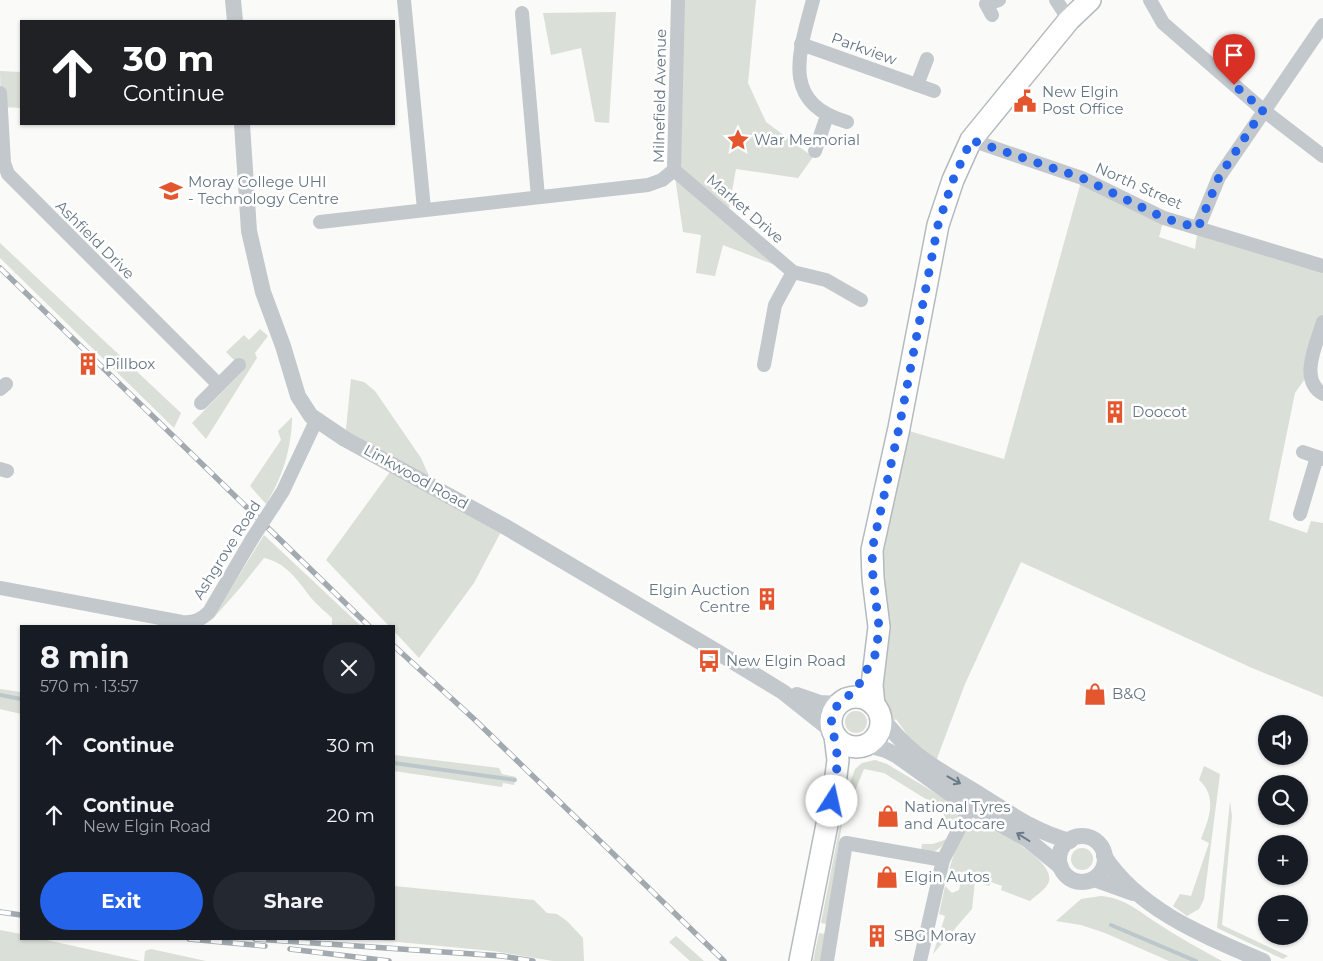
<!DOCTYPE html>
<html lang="en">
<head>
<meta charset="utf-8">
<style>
  body { margin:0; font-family:Montserrat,sans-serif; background:#242831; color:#f1f3f6; height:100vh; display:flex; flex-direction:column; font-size:19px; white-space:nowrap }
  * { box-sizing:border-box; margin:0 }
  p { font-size:16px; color:#9ea1a6 }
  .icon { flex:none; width:28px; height:28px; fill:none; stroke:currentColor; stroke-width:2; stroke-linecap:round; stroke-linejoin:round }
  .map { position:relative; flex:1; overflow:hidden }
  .side { position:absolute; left:20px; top:625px; width:375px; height:315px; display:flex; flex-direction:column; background:#171b24; border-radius:0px; box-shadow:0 1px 4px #0004 }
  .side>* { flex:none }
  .top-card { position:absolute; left:20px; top:20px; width:375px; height:105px; border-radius:0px; box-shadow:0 1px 4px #0004; background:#202124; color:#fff; overflow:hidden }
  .tools { position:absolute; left:1258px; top:715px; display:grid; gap:10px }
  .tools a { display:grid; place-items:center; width:50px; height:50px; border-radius:50%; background:#171b24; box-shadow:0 1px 4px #0004; font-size:25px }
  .pin { position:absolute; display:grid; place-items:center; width:42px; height:42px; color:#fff; margin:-51px -21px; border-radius:50% 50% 50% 0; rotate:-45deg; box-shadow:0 0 5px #0007 }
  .pin .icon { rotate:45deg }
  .me { position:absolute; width:55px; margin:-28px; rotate:10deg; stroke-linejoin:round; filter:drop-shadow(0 0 4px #0008) }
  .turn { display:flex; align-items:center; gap:18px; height:105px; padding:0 20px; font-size:22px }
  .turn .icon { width:65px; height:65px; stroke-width:2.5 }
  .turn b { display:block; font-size:35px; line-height:42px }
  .round { display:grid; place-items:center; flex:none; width:52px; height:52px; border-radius:26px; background:#242831 }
  .overview { display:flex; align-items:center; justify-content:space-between; height:85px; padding:0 20px }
  h1 { font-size:30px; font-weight:700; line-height:38px }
  .action { display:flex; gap:10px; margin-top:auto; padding:10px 20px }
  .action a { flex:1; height:58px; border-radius:30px; background:#2563eb; color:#fff; font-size:20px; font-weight:700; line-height:58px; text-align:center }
  .action a+a { background:#242831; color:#f1f3f6 }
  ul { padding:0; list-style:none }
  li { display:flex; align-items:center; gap:15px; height:70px; padding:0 20px }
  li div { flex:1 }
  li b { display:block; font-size:19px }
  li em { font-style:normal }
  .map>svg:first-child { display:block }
  .green { fill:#dadfd7 }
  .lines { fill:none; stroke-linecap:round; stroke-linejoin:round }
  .stream { stroke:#bbc7cb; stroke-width:4 }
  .primary-casing { stroke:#b5babe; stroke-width:24 }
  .minor { stroke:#c3c8cc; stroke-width:14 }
  .tertiary { stroke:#c3c8cc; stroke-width:16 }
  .primary { stroke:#fff; stroke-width:21 }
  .rail-casing { stroke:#a2aab0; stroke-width:5.5 }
  .rail { stroke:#fff; stroke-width:4; stroke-dasharray:11; stroke-linecap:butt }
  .minor-bridge { stroke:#c3c8cc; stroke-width:14 }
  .oneway { stroke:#6a7a87 }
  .route { stroke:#2563eb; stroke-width:9; stroke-dasharray:0 16.2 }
  .labels { text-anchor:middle; stroke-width:5; stroke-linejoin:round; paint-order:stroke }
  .street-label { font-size:15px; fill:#657683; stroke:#fff }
  .poi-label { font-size:15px; fill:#657683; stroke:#fff; text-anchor:start }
</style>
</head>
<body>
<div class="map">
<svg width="1323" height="961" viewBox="0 0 1323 961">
  <rect width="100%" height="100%" fill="#fafaf8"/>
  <g class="green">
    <path d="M678 0H756L748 83 766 122 813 157 798 178 736 169 728 214 793 272 723 245 715 276 696 273 701 235 683 232 674 170Z"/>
    <path d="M616 12 609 123 595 122 581 48 551 55 543 13Z"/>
    <path d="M0 71 21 72V108L1 107Z"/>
    <path d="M1082 178 1164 218 1159 237 1195 249 1198 228 1323 266V322L1309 373 1295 393 1269 520 1307 533 1311 521 1323 523V697L1252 668 1021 562 965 684 936 761 911 740 896 719 878 734 881 725 872 550 899 428 1004 459Z"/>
    <path d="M0 243 181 413 174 428 0 258Z"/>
    <path d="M260 329 268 336 255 353 257 358 206 439 192 423 244 370 226 352 244 335 249 340Z"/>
    <path d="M351 379 364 382 375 391 421 458 434 487 504 526 474 583 419 658 394 631V626H389L326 560 395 465 345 439Z"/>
    <path d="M292 417C292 447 282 479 266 504L250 486 281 440 278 431Z"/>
    <path d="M264 535 361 626H332V618C326 612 318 606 312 599 298 581 287 563 264 558L240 588 210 622Z"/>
    <path d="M0 689 21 692V714L0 709Z"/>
    <circle cx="856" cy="722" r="11"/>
    <path d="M394 755 499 768 502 774 516 777 514 785 503 783 502 787 394 771Z"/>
    <path d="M875 760 887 764 957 806 959 813 953 826 945 823 944 814 929 801 884 773 864 769 842 823 827 924 821 923 846 794 855 769 862 763Z"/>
    <path d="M1204 766 1220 774 1204 899 1199 909 1187 916 1173 906 1180 894 1191 896 1209 843 1201 839C1209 819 1218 797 1199 780Z"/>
    <path d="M1230 801 1232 816 1222 925 1288 956 1283 959 1217 928Z"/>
    <path d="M975 823 978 826 987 827 988 825C1002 834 1054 861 1049 881 1047 889 1036 895 1030 901L1001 890 1002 886 991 882 989 886 975 881 972 909 933 954 945 916 939 914 945 886 952 893 959 890 962 875 949 871C953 856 961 829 975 823Z"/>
    <path d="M947 839C940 850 934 854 921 851L922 844H933Z"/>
    <circle cx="1082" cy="859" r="11"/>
    <path d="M394 886 534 900 547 913 557 914 567 921 583 938 584 961H553L493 951 367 939H394Z"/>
    <path d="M1101 896C1125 898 1138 911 1157 923 1178 937 1200 949 1222 961H1169L1105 933 1081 925 1056 921 1081 899Z"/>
    <path d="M0 930 21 934V939H42L141 961H0Z"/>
    <path d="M819 933 825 934 821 961H813Z"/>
    <path d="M676 936 704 961H690L669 942Z"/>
    <path d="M151 949 206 961H144L145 951Z"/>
  </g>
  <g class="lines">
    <g class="stream">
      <path d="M0 695 21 699"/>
      <path d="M394 763 515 780"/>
      <path d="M1111 925 1196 961"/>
    </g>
    <defs>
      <g id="primary">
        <circle cx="856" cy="722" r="25"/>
        <path d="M874 705 872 685 879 627 873 578 872 550 899 428 938 225 953 180 971 140 1069 20 1090 0"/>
        <path d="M800 961 835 784 838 760 835 736"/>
      </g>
    </defs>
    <use href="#primary" class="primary-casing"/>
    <g class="minor">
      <path d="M404 0 424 209"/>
      <path d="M813 0C799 53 780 103 847 122"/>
      <path d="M1056 0 1069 20"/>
      <path d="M1150 0 1163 23 1263 110 1323 156"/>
      <path d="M522 13 538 197"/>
      <path d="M992 15 986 4 999 0"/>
      <path d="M801 44 934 91"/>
      <path d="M917 85 927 59"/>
      <path d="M0 93 4 163 8 174 219 385"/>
      <path d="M971 140 1082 178 1164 218 1323 266"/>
      <path d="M815 151 827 116"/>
      <path d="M674 170 793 272 826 280 861 300"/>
      <path d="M320 222 648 185 662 180 674 170 678 0"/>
      <path d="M1198 228 1219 177 1323 25"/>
      <path d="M1323 322C1317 343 1298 380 1323 394"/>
      <path d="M764 365 775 305 793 272"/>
      <path d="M0 389 6 384"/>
      <path d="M201 403 239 365"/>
      <path d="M1303 452 1323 459"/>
      <path d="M0 469 7 471"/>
      <path d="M274 505 283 491 316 421"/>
      <path d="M1300 514 1317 457"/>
      <path d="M0 588 182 622C194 623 201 620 209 612L252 539"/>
      <path d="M827 961 846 843 943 860"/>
      <path d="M920 961 943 860 975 798"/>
    </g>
    <g class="tertiary">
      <path d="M233 0 235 21"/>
      <path d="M242 124 249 231 263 292 283 346 298 396 311 416 345 439 504 526 719 653 783 692 832 731"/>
      <path d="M797 695 820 703 839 704"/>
      <path d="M879 714C912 759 937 768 982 796 1011 814 1037 833 1070 841"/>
      <path d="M867 745 886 750 896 755 959 800 1028 840 1061 867"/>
      <circle cx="1082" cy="859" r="23"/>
      <path d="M1104 856C1140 911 1205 936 1263 961"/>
      <path d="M1094 879 1133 893"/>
    </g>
    <use href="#primary" class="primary"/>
    <defs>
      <g id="rail">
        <path d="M0 268 369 626"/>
        <path d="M394 646 474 719 724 961"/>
        <path d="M0 912 21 915"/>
        <path d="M189 939 265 946"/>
        <path d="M255 939 502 956 533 961"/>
        <path d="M290 949 389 961"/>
      </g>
    </defs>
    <use href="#rail" class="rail-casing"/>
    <use href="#rail" class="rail"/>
    <path class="minor-bridge" d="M252 539 274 505"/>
  </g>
  <defs><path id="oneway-shaft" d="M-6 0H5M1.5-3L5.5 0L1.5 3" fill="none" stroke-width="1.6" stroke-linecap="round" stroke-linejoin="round" transform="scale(1.25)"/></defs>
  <g class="oneway">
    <use href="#oneway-shaft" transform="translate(954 780) rotate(29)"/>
    <use href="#oneway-shaft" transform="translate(1023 837) rotate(-148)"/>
  </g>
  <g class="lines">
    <path class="route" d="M832 801 838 760 831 718 836 707 857 688 876 653 879 627 873 578 872 550 899 428 938 225 953 180 971 140 1082 178 1164 218 1198 228 1219 177 1263 110 1234 85"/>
  </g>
  <defs>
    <symbol id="civic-bare" viewBox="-9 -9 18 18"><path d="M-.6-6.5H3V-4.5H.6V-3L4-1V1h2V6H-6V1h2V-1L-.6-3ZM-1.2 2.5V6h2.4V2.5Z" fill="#e4572e" stroke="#fff" stroke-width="2.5" paint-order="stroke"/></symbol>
    <symbol id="sight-bare" viewBox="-9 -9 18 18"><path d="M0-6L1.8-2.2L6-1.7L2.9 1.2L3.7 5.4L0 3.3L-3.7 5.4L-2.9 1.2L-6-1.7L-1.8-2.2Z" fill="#e4572e" stroke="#fff" stroke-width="2.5" paint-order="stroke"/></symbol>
    <symbol id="university-bare" viewBox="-9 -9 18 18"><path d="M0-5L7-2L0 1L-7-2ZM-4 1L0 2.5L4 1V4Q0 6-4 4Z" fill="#e4572e" stroke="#fff" stroke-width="2.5" paint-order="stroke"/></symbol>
    <symbol id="building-bare" viewBox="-9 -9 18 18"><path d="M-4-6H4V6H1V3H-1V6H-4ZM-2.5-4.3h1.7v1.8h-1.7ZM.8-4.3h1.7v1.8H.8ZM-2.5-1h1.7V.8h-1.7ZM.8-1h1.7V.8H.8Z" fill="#e4572e" stroke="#fff" stroke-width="2.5" paint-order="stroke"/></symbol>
    <symbol id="bus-bare" viewBox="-9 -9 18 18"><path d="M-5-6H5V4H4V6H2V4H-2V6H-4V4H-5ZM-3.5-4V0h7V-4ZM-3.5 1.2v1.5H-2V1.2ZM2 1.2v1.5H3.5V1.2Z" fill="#e4572e" stroke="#fff" stroke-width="2.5" paint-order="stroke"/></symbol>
    <symbol id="shop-bare" viewBox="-9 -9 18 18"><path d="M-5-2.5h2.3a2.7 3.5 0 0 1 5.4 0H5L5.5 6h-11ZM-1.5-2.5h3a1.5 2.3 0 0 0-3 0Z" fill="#e4572e" stroke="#fff" stroke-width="2.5" paint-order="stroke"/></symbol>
  </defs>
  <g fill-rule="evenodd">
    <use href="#civic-bare" x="1009" y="85" width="32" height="32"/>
    <use href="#sight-bare" x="722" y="124" width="32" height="32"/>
    <use href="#university-bare" x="155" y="175" width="32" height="32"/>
    <use href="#building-bare" x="72" y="348" width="32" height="32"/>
    <use href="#building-bare" x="1099" y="396" width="32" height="32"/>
    <use href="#building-bare" x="751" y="583" width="32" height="32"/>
    <use href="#bus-bare" x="693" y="645" width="32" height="32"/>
    <use href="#shop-bare" x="1079" y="678" width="32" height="32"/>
    <use href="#shop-bare" x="872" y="800" width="32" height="32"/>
    <use href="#shop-bare" x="871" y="861" width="32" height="32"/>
    <use href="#building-bare" x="861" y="920" width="32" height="32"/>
  </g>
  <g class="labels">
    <g class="street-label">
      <text transform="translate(864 49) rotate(20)" y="5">Parkview</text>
      <text transform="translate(660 96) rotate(-89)" y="5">Milnefield Avenue</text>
      <text transform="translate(1139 186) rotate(24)" y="5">North Street</text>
      <text transform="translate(745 209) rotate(41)" y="5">Market Drive</text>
      <text transform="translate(95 240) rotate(45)" y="5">Ashfield Drive</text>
      <text transform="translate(416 477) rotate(29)" y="5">Linkwood Road</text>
      <text transform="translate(227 550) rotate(-58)" y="5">Ashgrove Road</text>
    </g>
    <g class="poi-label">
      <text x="1042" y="97">New Elgin<tspan x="1042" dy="17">Post Office</tspan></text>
      <text x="754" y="145">War Memorial</text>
      <text x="188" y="187">Moray College UHI<tspan x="188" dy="17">- Technology Centre</tspan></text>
      <text x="105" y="369">Pillbox</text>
      <text x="1132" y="417">Doocot</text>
      <text x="750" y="595" text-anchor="end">Elgin Auction<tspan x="750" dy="17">Centre</tspan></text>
      <text x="726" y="666">New Elgin Road</text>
      <text x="1112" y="699">B&amp;Q</text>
      <text x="904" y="812">National Tyres<tspan x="904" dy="17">and Autocare</tspan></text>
      <text x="904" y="882">Elgin Autos</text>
      <text x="894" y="941">SBG Moray</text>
    </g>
  </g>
</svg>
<div class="tools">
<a><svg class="icon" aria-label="sound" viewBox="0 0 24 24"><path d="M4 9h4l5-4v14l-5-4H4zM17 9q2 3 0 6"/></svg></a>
<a><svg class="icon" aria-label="search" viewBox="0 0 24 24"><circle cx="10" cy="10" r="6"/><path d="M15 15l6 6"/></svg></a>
<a>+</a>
<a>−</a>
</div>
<div class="pin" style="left:1234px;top:85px;background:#d93025"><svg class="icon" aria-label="arrive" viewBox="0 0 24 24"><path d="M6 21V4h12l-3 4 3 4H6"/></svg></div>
<svg class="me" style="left:832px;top:801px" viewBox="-20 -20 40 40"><circle r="19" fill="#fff"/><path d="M0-13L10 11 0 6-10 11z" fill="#2563eb"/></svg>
<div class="top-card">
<div class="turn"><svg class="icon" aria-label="ahead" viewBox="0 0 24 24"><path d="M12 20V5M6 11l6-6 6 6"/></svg><div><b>30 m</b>Continue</div></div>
</div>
<section class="side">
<div class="overview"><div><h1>8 min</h1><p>570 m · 13:57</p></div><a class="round"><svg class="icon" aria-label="close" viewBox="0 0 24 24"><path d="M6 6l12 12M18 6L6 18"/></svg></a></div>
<ul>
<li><svg class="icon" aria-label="ahead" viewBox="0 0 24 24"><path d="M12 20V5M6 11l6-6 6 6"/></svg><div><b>Continue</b></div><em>30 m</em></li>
<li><svg class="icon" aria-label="ahead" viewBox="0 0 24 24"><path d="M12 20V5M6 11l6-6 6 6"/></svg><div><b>Continue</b><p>New Elgin Road</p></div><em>20 m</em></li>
</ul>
<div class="action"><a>Exit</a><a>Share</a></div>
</section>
</div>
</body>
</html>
